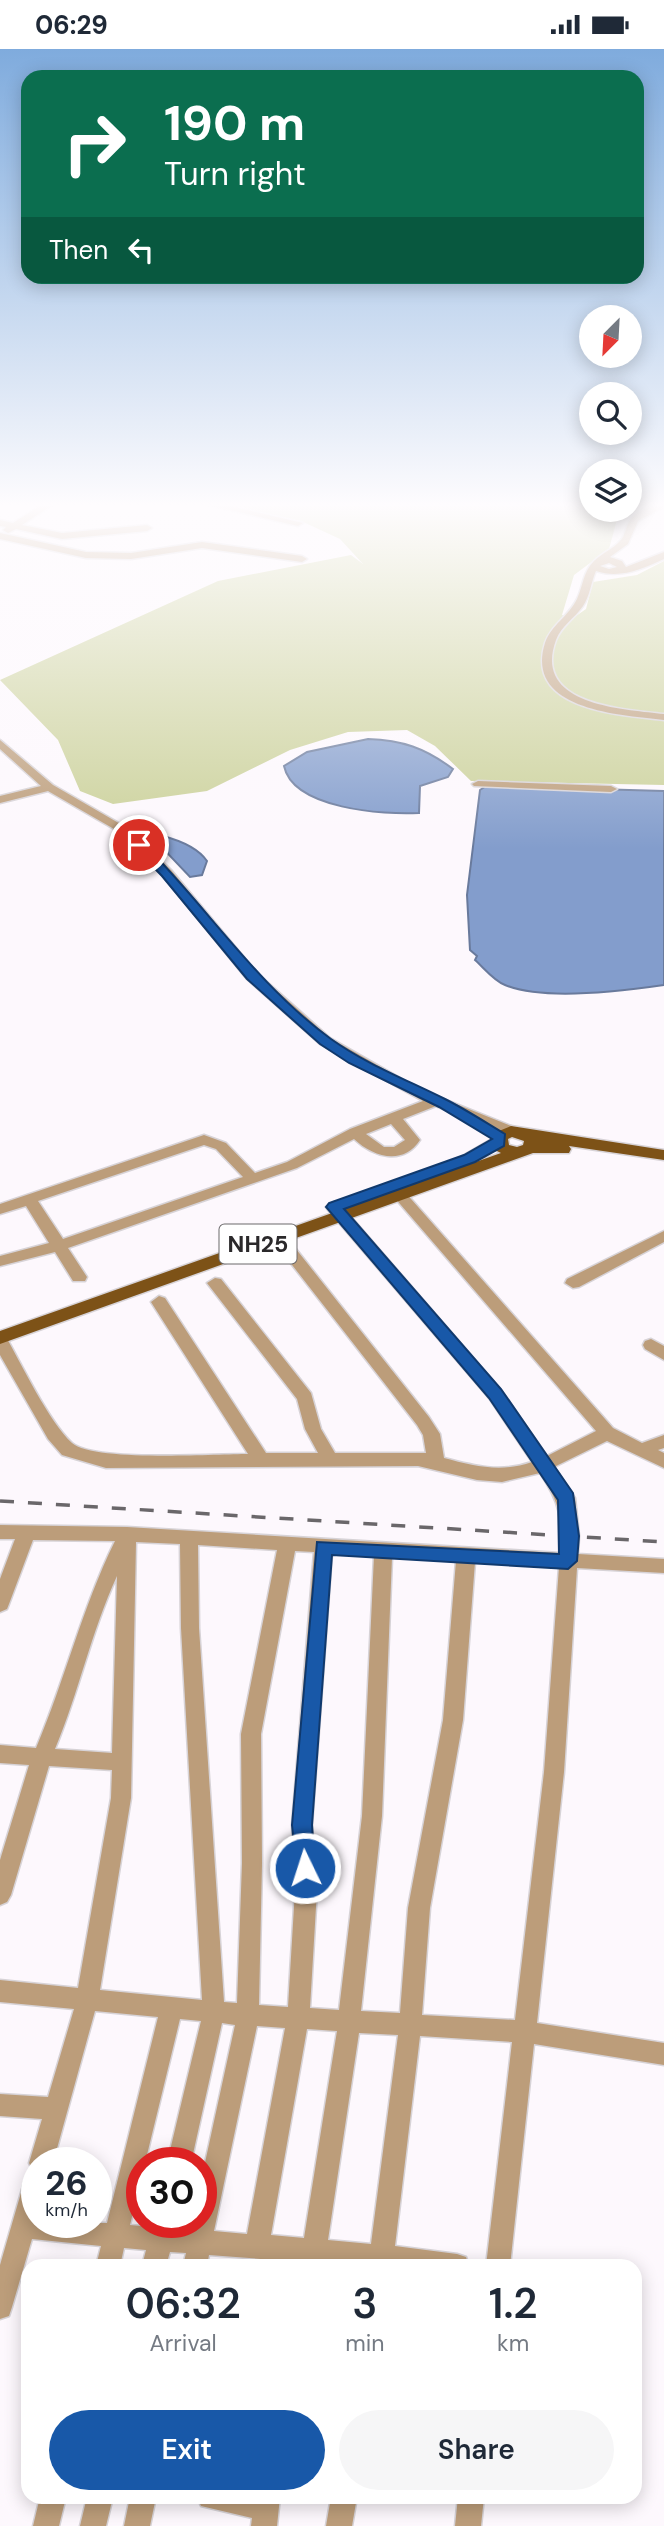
<!DOCTYPE html>
<html lang="en">
<head>
<meta charset="utf-8">
<style>
  body { margin:0; font-family:"DM Sans",sans-serif; background:#f6f6f7; color:#1f2937; height:100vh; display:flex; flex-direction:column; font-size:26px; white-space:nowrap }
  * { box-sizing:border-box; margin:0 }
  p { font-size:23px; color:#747a83 }
  .icon { flex:none; width:38px; height:38px; fill:none; stroke:currentColor; stroke-width:2; stroke-linecap:round; stroke-linejoin:round }
  .map { position:relative; flex:1; overflow:hidden }
  .drawer { position:absolute; left:21px; top:2210px; width:621px; height:245px; display:flex; flex-direction:column; background:#fff; border-radius:21px; box-shadow:0 4px 18px #0003 }
  .drawer>* { flex:none }
  .banner { position:absolute; left:21px; top:21px; width:623px; height:214px; border-radius:21px; box-shadow:0 4px 18px #0003; background:#0b6e4f; color:#fff; overflow:hidden }
  .needle { width:46px; rotate:204deg }
  .buttons { position:absolute; left:579px; top:256px; display:grid; gap:14px }
  .buttons a { display:grid; place-items:center; width:63px; height:63px; border-radius:50%; background:#fff; box-shadow:0 4px 18px #0003; font-size:35px }
  .speed { position:absolute; left:21px; top:2098px; display:flex; gap:14px; font-size:35px; font-weight:700; text-align:center }
  .speed>* { display:grid; place-content:center; width:91px; height:91px; border-radius:50%; background:#fff; box-shadow:0 4px 18px #0003; line-height:1 }
  .speed small { font-size:18px; font-weight:400 }
  .speed .limit { border:10px solid #d22; background:#fff; color:#111 }
  .pin { position:absolute; display:grid; place-items:center; width:60px; height:60px; color:#fff; margin:-30px; border:4px solid #fff; border-radius:50%; box-shadow:0 2px 7px #0007 }
  .me { position:absolute; width:77px; margin:-38px; rotate:356deg; stroke-linejoin:round; filter:drop-shadow(0 0 5px #0008) }
  .turn { display:flex; align-items:center; gap:24px; height:147px; padding:0 28px; font-size:32px }
  .turn .icon { width:91px; height:91px; stroke-width:2.5 }
  .turn b { display:block; font-size:49px; line-height:60px }
  .then { display:flex; align-items:center; height:66px; padding:0 28px; background:#0003; gap:14px; font-size:26px }
  .eta { display:flex; justify-content:space-evenly; align-items:center; height:119px; text-align:center }
  .eta b { font-size:42px; font-weight:600; line-height:49px }
  .action { display:flex; gap:14px; margin-top:auto; padding:14px 28px }
  .action a { flex:1; height:80px; border-radius:42px; background:#1858a8; color:#fff; font-size:28px; font-weight:600; line-height:80px; text-align:center }
  .action a+a { background:#f6f6f7; color:#1f2937 }
  .status { display:flex; justify-content:space-between; align-items:center; height:49px; padding:0 35px; background:#fff; direction:ltr }
  .status svg { height:19px; fill:currentColor }
  .map>svg:first-child { display:block }
  .green { fill:#cbd19a }
  .water { fill:#839dcc; stroke:#697a9c; stroke-width:2 }
  .lines { fill:none; stroke-linecap:round; stroke-linejoin:round }
  .minor-casing { stroke:#d7d3d7; stroke-width:3 }
  .major-casing { stroke:#d7d3d7; stroke-width:3 }
  .minor { fill:#bc9d7a; fill-rule:evenodd }
  .major { fill:#7d5217; fill-rule:evenodd }
  .rail { stroke:#6a676a; stroke-width:3.5; stroke-dasharray:14 14; stroke-linecap:butt }
  .route { fill:#1858a8; stroke:#10396d; stroke-width:2 }
  .labels { text-anchor:middle; stroke-width:7; stroke-linejoin:round; paint-order:stroke }
  .shield { fill:#fff; stroke:#6b696b; stroke-width:2 }
  .shield-label { font-size:23px; font-weight:bold; fill:#2b292b }
</style>
</head>
<body>
<div class="status"><b>06:29</b><svg viewBox="0 0 49 12"><path d="M0 12V9h3v3zM5 12V6h3v6zM10 12V3h3v9zM15 12V0h3v12zM26 1h20v11H26zM47 4h2v5h-2z"/></svg></div>
<div class="map">
<svg width="664" height="2477" viewBox="0 0 664 2477">
  <rect width="100%" height="100%" fill="#fdf8fd"/>
  <path class="green" d="M212 453H591L592 460H630L633 462 617 471 609 500 574 526 562 566 573 569 586 560 593 533 637 526 664 512V736L471 732 435 697 407 681 348 683 290 701 207 742 113 755 80 742 58 691 0 631 218 532 351 506 363 515 340 490 301 472Z"/>
  <g class="water">
    <path d="M368 690C402 691 425 699 453 720L448 728 420 737 419 764C384 766 293 760 284 717L307 703Z"/>
    <path d="M486 737 664 742V936C623 942 543 952 505 936 494 932 484 919 475 911L477 907 470 901 467 846 480 741Z"/>
    <path d="M163 787C178 791 198 799 207 812L202 826 190 828 153 789Z"/>
  </g>
  <g class="lines">
    <defs>
      <g id="minor">
        <path d="M46 453H57L22 476 62 484 147 476 152 479 147 482 62 490 16 480 8 484 3 481 6 478 0 477V471L13 474Z"/>
        <path d="M196 453H214L303 474 298 477Z"/>
        <path d="M660 453H664V458L638 472 628 495 610 508 622 512 626 518 664 503V510C642 520 620 530 596 522 591 533 590 547 583 557 575 569 561 577 556 591 532 656 621 660 664 665V671C619 666 524 661 545 594 551 576 569 567 577 550 583 537 583 523 594 512 602 504 613 500 620 492 625 487 626 478 629 473 635 462 650 458 660 453ZM609 514 617 518 609 520 600 517Z"/>
        <path d="M0 484 86 503 131 504 202 493 302 507 307 510 302 513 202 499 131 510 86 509 0 490Z"/>
        <path d="M0 691 53 736 129 780 171 821 257 924 330 989 421 1041 516 1079 518 1082 516 1085H506L436 1057 403 1070 420 1091C403 1117 373 1108 354 1090L297 1119 68 1199 87 1228 85 1232H73L55 1203 0 1217V1207L49 1194 26 1157 0 1165V1155L204 1086 226 1094 255 1124 287 1113 350 1080 423 1052 320 995 247 930 163 827 121 784 48 742 0 754V747L41 737 0 700ZM391 1075 405 1091 394 1098H384L366 1085ZM204 1096 216 1100 243 1128 63 1190 38 1152Z"/>
        <path d="M478 732 611 737 617 740 611 743 474 737 472 735Z"/>
        <path d="M399 1140 404 1142 613 1379 642 1394 664 1386V1399L658 1401 664 1404V1419L607 1392 554 1418 575 1449 579 1487 578 1505 664 1510V1524L577 1519 564 1723 537 1974 664 1994V2016L534 1995 510 2217H486L512 1993 420 1987 395 2197 457 2205 466 2208 469 2217 324 2215V2217H300V2213L209 2206 207 2217H183L186 2204 170 2203 166 2217H142L146 2201 124 2199 120 2217H96L101 2197 32 2190 12 2258 9 2267 0 2270V2216L25 2130 32 2120 29 2114 42 2070 0 2067V2045L48 2048 74 1960 0 1953V1931L78 1939 111 1749 112 1721 49 1717 11 1846 7 1853 0 1856V1811L29 1716 0 1714V1696L36 1699C65 1631 82 1559 115 1492L33 1491 9 1555 7 1560 0 1563V1530L15 1490H0V1476L127 1478 560 1504C562 1467 560 1454 540 1424L502 1433 477 1431 418 1417 106 1419 62 1406 48 1390 0 1306V1286L6 1288C22 1316 49 1373 72 1394 93 1413 215 1405 248 1405L151 1253 159 1247 165 1249 266 1404H318L305 1380 297 1350 207 1234 215 1229 221 1230 311 1344 321 1380 335 1404H426L423 1386 417 1376 282 1203 279 1199 287 1194 292 1195 429 1368 440 1385 444 1409C474 1417 501 1424 532 1413L489 1349 329 1162 326 1158 334 1153 339 1154 501 1341 547 1407 596 1382 394 1148 392 1145 394 1142ZM136 1493 180 1495 181 1579 202 1951 100 1941 131 1749ZM198 1496 277 1501 241 1685 242 1814 237 1954 224 1953 199 1579ZM295 1502 314 1503 292 1776 295 1841 288 1958 259 1956 262 1814 261 1685ZM332 1504 374 1507 362 1767 339 1961 310 1959 317 1841 312 1776ZM392 1508 456 1512 443 1671 408 1859 400 1964 361 1962 382 1767ZM475 1513 559 1518 544 1723 515 1971 422 1966 430 1859 463 1671ZM117 1527 112 1704 55 1700C79 1643 91 1583 117 1527ZM95 1962 158 1968 107 2174H37V2114H53ZM180 1970 201 1972 167 2114H191L222 1974 235 1976 201 2132V2174H192L191 2181 176 2179 177 2174H153L152 2178 130 2176 142 2127V2114H145ZM257 1977 285 1979 247 2185 214 2182ZM307 1980 337 1982 304 2189 271 2186ZM359 1984 398 1986 371 2195 328 2191Z"/>
        <path d="M664 1182V1193L579 1238 573 1239 565 1234 567 1230Z"/>
        <path d="M651 1290 664 1297V1311L645 1300 643 1296 645 1292Z"/>
        <path d="M40 2448H66L59 2477H33Z"/>
        <path d="M87 2448H113L106 2477H80Z"/>
        <path d="M130 2448H156L150 2477H124Z"/>
        <path d="M197 2448H280L277 2477H251L252 2469 201 2457Z"/>
        <path d="M331 2448H357L352 2477H326Z"/>
        <path d="M458 2448H484L481 2477H455Z"/>
      </g>
      <path id="major" d="M511 1077 664 1101V1111L569 1097 571 1100 569 1104H533L0 1295V1282L501 1104 495 1101 460 1118 452 1113 492 1090 494 1084ZM512 1088 524 1092 523 1096 517 1098 509 1096 508 1090Z"/>
    </defs>
    <use href="#minor" class="minor-casing"/>
    <use href="#major" class="major-casing"/>
    <use href="#minor" class="minor"/>
    <use href="#major" class="major"/>
    <path class="rail" d="M0 1452 664 1493"/>
  </g>
  <linearGradient id="sky" x2="0" y2="1"><stop stop-color="#7fabdd"/><stop offset="0.57" stop-color="#fefcfe"/><stop offset="1" stop-color="#fefcfe" stop-opacity="0"/></linearGradient>
  <rect width="664" height="800" fill="url(#sky)"/>
  <path class="route" d="M135 794H143C207 858 257 936 331 990 366 1015 407 1031 445 1050 465 1060 485 1073 505 1085L504 1097 475 1113 344 1160 501 1340 573 1444 579 1487 577 1512 568 1520 332 1506 312 1776 315 1819 312 1826 305 1829 297 1826 292 1776 317 1493 559 1505 558 1451 489 1349 326 1158 329 1154 464 1106 492 1090 439 1058 349 1014 320 995 247 930 162 827 135 799Z"/>
  <g class="labels">
    <rect class="shield" x="219.5" y="1175.5" width="77" height="39" rx="5"/>
    <g class="shield-label">
      <text x="258" y="1203">NH25</text>
    </g>
  </g>
</svg>
<div class="buttons">
<a><svg class="needle" viewBox="-14 -14 28 28"><path d="M0-13l5 13h-10z" fill="#e53935"/><path d="M0 13l5-13h-10z" fill="#747a83"/></svg></a>
<a><svg class="icon" aria-label="search" viewBox="0 0 24 24"><circle cx="10" cy="10" r="6"/><path d="M15 15l6 6"/></svg></a>
<a><svg class="icon" aria-label="layers" viewBox="0 0 24 24"><path d="M12 4l9 5-9 5-9-5zM3 14l9 5 9-5"/></svg></a>
</div>
<div class="speed"><div>26<small>km/h</small></div><div class="limit">30</div></div>
<div class="pin" style="left:139px;top:796px;background:#d93025"><svg class="icon" aria-label="arrive" viewBox="0 0 24 24"><path d="M6 21V4h12l-3 4 3 4H6"/></svg></div>
<svg class="me" style="left:305px;top:1819px" viewBox="-20 -20 40 40"><circle r="17" fill="#1858a8" stroke="#fff" stroke-width="3"/><path d="M0-11L8 9 0 5-8 9z" fill="#fff"/></svg>
<div class="banner">
<div class="turn"><svg class="icon" aria-label="right" viewBox="0 0 24 24"><path d="M7 20v-9h11M14 6l5 5-5 5"/></svg><div><b>190 m</b>Turn right</div></div>
<div class="then">Then<svg class="icon" aria-label="left" viewBox="0 0 24 24"><path d="M17 20v-9H6M10 6l-5 5 5 5"/></svg></div>
</div>
<section class="drawer">
<div class="eta">
<div><b>06:32</b><p>Arrival</p></div>
<div><b>3</b><p>min</p></div>
<div><b>1.2</b><p>km</p></div>
</div>
<div class="action"><a>Exit</a><a>Share</a></div>
</section>
</div>
</body>
</html>
